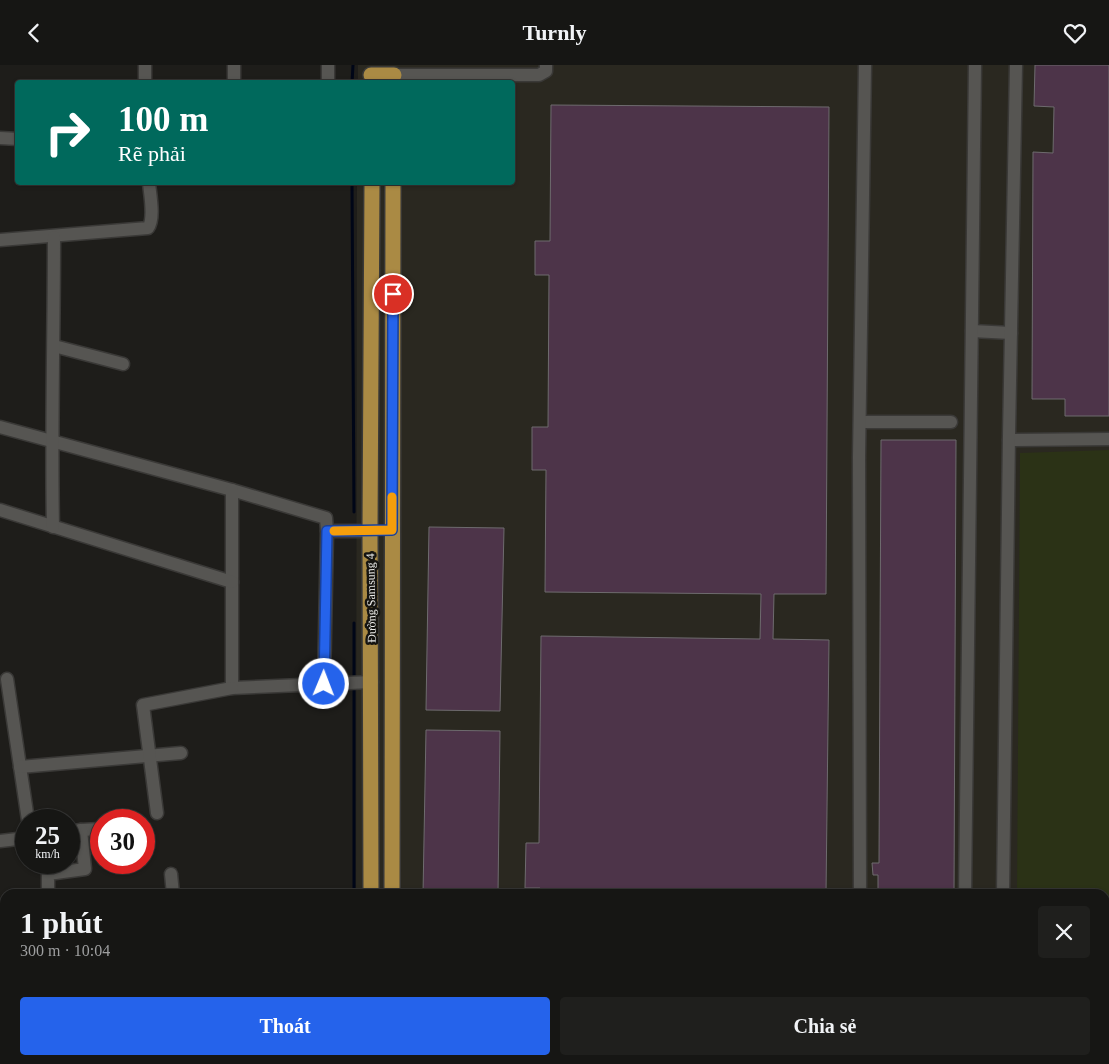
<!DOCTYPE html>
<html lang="vi">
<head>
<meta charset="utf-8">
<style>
  body { margin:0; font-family:"Times New Roman",serif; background:#1f1f1d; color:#f1f3f6; height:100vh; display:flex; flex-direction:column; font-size:19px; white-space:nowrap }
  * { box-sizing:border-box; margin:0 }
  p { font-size:16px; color:#9e9fa0 }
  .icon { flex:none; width:28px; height:28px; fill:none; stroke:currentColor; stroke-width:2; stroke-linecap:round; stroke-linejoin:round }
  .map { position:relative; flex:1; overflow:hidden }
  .sheet { position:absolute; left:0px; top:824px; width:1110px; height:176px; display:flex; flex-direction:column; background:#161614; border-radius:15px 15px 0 0; box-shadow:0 1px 4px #0004,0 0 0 1px #353534 }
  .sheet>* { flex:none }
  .guide { position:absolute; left:15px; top:15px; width:500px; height:105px; border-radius:5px; box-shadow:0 1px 4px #0004,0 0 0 1px #353534; background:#00695c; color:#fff; overflow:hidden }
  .speed { position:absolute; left:15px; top:744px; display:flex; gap:10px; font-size:25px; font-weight:700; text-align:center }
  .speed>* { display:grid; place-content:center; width:65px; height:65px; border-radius:50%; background:#161614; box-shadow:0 1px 4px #0004,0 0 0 1px #353534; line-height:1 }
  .speed small { font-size:12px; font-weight:400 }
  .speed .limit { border:8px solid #d22; background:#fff; color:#111 }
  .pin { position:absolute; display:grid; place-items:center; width:42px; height:42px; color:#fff; margin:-21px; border:2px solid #fff; border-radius:50%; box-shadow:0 1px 5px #0007 }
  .me { position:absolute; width:55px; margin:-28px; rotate:1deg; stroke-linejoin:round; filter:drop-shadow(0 0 4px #0008) }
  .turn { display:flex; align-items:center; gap:18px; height:105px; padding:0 20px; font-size:22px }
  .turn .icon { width:65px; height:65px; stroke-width:2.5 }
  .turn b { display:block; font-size:35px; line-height:42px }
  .round { display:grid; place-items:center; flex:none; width:52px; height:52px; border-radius:5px; background:#1f1f1d }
  .headline { display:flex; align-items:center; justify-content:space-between; height:85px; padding:0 20px }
  h1 { font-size:30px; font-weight:700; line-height:38px }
  .action { display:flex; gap:10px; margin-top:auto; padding:10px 20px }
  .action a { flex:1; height:58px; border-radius:5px; background:#2563eb; color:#fff; font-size:20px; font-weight:700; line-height:58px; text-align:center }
  .action a+a { background:#1f1f1d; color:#f1f3f6 }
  header { display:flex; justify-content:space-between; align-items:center; height:65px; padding:0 20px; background:#161614; font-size:22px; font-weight:700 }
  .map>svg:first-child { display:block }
  .built { fill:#2a2820 }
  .green { fill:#2b3216 }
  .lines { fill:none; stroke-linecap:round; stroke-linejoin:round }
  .stream { stroke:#000617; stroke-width:3 }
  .building { fill:#4d3449; stroke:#6e6b6e }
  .minor-casing { stroke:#3a3937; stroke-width:15 }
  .major-casing { stroke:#3a3937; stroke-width:18 }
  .path { stroke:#72716f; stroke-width:2; stroke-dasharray:4 4; stroke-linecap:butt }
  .minor { stroke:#565552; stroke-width:12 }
  .major { stroke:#aa8a44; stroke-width:15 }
  .route-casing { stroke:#184099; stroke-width:12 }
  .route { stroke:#2563eb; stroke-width:9 }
  .slow { stroke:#f59e0b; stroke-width:9 }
  .labels { text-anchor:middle; stroke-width:5; stroke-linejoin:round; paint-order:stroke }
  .street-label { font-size:12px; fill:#ebebe9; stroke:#151411 }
</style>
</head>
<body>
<header><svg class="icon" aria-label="back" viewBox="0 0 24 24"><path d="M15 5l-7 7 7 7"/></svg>Turnly<svg class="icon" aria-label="heart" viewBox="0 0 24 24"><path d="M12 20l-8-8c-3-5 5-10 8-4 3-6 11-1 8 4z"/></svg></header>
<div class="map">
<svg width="1109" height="999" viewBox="0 0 1109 999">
  <rect width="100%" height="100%" fill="#1e1d1a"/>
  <path class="built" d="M358 0H1109V999H355V995H1105V829H356L357 118H512V18L358 17Z"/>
  <g class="green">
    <path d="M1109 385V946H1105V829H1017L1020 388Z"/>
    <path d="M1105 969 1109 971V999H1016V995H1105Z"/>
  </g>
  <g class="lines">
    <g class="stream">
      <path d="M352 18 353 0"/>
      <path d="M352 118 354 447"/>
      <path d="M354 558V611"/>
      <path d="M354 624V829"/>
      <path d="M353 999V995"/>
    </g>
  </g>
  <g class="building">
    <path d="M1035 0H1109V351H1065V334H1032L1033 87 1053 88 1054 42 1034 41Z"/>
    <path d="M551 40 829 42 826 529H774L773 574 829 575 826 829H539L540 823H525L526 778H539L541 571 760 574 761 529 545 527 546 405H532V362H548L549 210H535V176H550Z"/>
    <path d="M881 375H956L954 829H878V810H873L872 798H879Z"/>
    <path d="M429 462 504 463 500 646 426 645Z"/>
    <path d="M426 665 500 666 498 829H423Z"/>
  </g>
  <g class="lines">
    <defs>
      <g id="minor">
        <path d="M145 0V18"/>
        <path d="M234 0V18"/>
        <path d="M328 0V18"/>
        <path d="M394 10H539L546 6V0"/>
        <path d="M0 73 18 74"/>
        <path d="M0 175 148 163C155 154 150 129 149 118"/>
        <path d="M972 266 1011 268"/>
        <path d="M54 281 123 299"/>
        <path d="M860 357H951"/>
        <path d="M0 362 232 425 326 453 327 466H370"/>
        <path d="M1009 375 1109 374"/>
        <path d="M232 425V623L372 617"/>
        <path d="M0 445 232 517"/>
        <path d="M53 462C51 365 54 268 54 172"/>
        <path d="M7 614 28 755"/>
        <path d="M324 619 327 466"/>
        <path d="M20 702 181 688"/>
        <path d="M157 748 143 640 232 623"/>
        <path d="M81 765 101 764"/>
        <path d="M0 776 26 773"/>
        <path d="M171 809 173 829"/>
        <path d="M48 829V809L85 804 81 765 69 767"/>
        <path d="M860 829 859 392 865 0"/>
        <path d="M965 829 975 0"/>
        <path d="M1003 829 1009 370 1016 0"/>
        <path d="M0 860 5 859"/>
        <path d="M1105 960H1109"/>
        <path d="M0 985 5 984"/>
        <path d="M104 995V999"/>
        <path d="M858 999V995"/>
        <path d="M963 999V995"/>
        <path d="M1001 999V995"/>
      </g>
      <g id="major">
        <path d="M371 10H394"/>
        <path d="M371 829 370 466 372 118"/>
        <path d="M392 829 393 118"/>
        <path d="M371 999V995"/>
        <path d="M391 999V995"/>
      </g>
    </defs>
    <use href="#minor" class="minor-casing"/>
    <use href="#major" class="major-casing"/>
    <path class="path" d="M1069 999 1070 995"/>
    <use href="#minor" class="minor"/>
    <use href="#major" class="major"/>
  </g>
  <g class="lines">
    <defs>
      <path id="route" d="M324 619 327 466 392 465 393 229"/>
    </defs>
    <use href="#route" class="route-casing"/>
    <use href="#route" class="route"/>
    <path class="slow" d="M334 466 392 465V432"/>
  </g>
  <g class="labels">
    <g class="street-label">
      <text transform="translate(371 533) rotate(-91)" y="4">Đường Samsung 4</text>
    </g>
  </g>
</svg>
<div class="speed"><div>25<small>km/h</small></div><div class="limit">30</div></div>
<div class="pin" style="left:393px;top:229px;background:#d93025"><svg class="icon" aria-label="arrive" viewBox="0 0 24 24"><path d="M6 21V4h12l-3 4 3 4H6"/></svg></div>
<svg class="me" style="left:324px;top:619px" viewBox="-20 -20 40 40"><circle r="17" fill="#2563eb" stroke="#fff" stroke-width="3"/><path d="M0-11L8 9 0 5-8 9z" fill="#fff"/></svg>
<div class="guide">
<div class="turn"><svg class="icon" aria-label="right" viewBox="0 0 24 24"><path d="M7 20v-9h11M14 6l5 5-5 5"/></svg><div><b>100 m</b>Rẽ phải</div></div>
</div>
<section class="sheet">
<div class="headline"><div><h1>1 phút</h1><p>300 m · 10:04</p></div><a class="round"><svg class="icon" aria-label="close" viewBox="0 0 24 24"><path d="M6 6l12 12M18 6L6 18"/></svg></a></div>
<div class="action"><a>Thoát</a><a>Chia sẻ</a></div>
</section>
</div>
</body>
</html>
